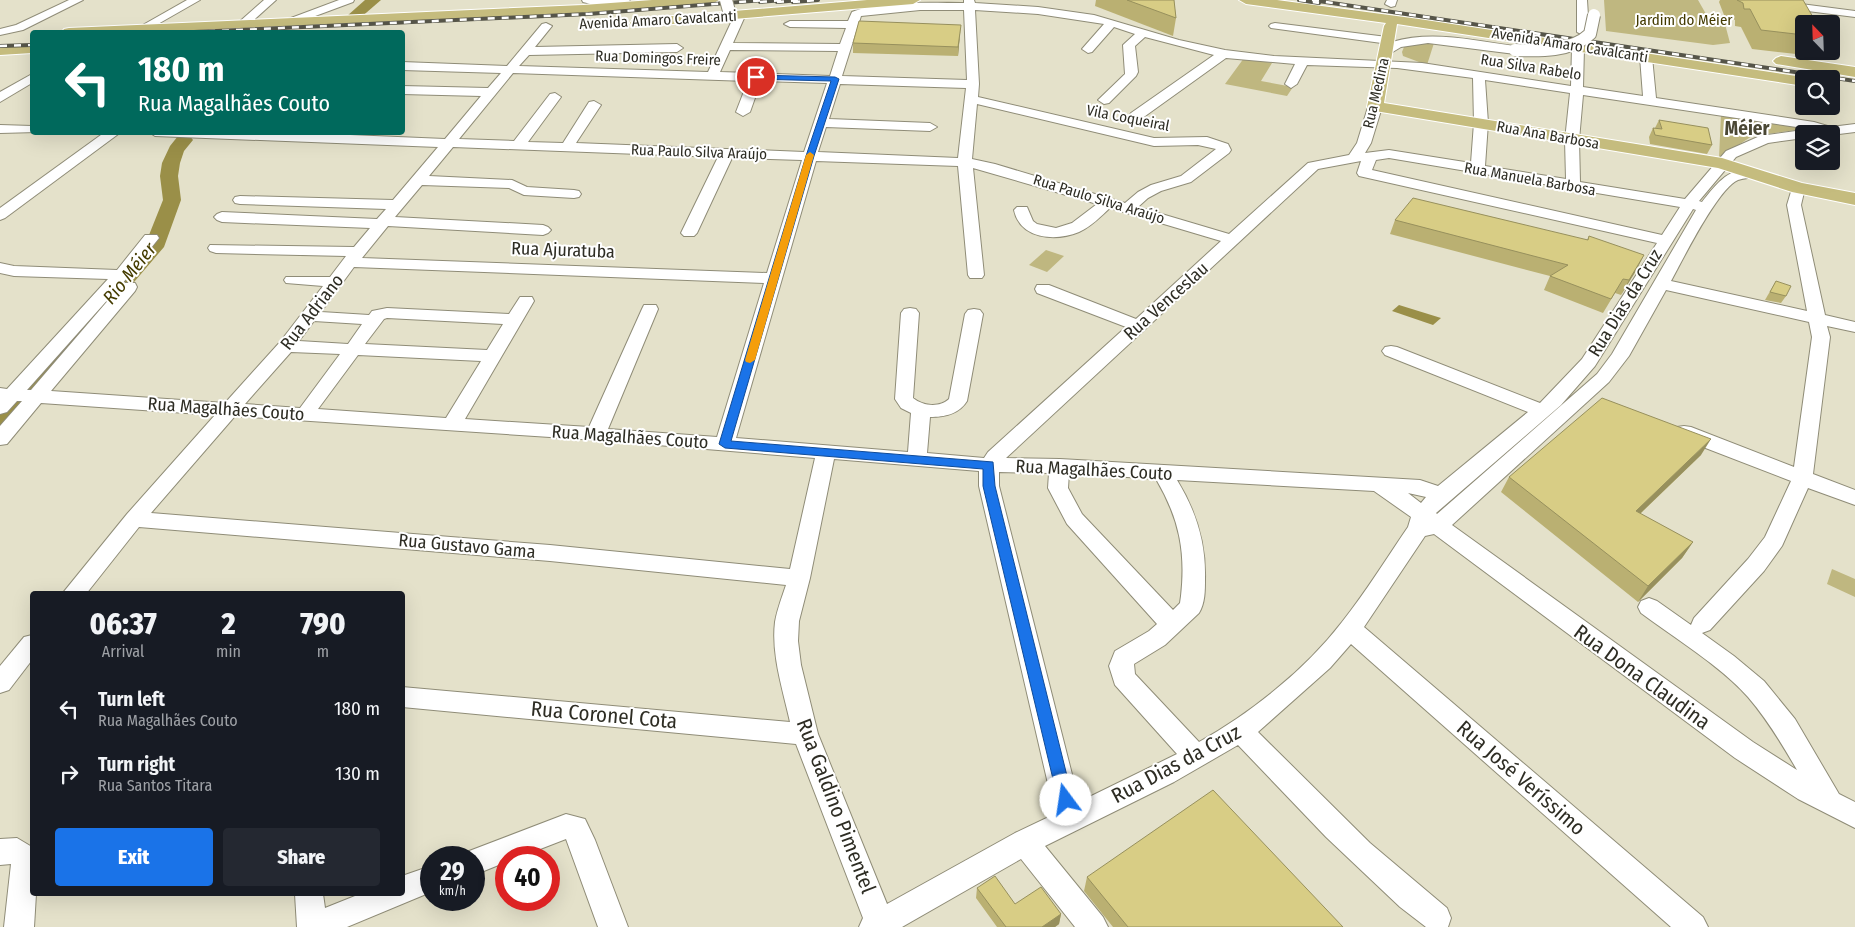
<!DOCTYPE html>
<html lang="en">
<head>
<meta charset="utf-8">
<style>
  body { margin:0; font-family:"Fira Sans Condensed",sans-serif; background:#242831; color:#f1f3f6; height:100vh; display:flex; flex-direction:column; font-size:19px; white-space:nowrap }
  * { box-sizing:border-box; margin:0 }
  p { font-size:16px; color:#9ea1a6 }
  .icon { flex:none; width:28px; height:28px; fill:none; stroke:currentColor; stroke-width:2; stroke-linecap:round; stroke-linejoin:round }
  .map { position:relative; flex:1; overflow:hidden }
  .drawer { position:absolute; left:30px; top:591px; width:375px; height:305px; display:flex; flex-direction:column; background:#171b24; border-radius:5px; box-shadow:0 5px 20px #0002 }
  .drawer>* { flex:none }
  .banner { position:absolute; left:30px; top:30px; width:375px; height:105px; border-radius:5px; box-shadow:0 5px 20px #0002; background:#00695c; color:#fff; overflow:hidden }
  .needle { width:32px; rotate:337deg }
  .fabs { position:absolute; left:1795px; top:15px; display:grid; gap:10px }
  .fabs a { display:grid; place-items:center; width:45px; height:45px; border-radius:5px; background:#171b24; box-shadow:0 5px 20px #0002; font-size:25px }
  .speed { position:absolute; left:420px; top:846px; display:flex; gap:10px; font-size:25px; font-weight:700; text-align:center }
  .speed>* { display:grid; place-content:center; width:65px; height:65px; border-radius:50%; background:#171b24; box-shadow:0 5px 20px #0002; line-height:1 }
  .speed small { font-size:12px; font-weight:400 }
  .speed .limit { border:8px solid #d22; background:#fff; color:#111 }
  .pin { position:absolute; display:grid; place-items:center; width:42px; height:42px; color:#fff; margin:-21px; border:2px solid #fff; border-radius:50%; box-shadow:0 1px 5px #0007 }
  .me { position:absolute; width:55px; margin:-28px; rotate:346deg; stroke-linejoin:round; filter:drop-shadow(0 0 4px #0008) }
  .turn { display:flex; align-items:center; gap:18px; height:105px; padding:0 25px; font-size:22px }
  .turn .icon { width:65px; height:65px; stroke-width:2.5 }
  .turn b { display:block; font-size:35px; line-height:42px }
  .eta { display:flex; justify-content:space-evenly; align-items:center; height:85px; text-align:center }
  .eta b { font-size:30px; font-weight:800; line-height:35px }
  .primary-button { display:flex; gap:10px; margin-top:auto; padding:10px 25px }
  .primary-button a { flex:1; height:58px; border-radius:5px; background:#1a73e8; color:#fff; font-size:20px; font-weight:800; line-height:58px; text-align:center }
  .primary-button a+a { background:#242831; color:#f1f3f6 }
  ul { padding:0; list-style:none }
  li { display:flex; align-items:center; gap:15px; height:65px; padding:0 25px }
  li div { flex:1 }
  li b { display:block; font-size:19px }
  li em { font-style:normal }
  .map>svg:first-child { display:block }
  .green { fill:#bfb780 }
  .water { fill:#9a8f48 }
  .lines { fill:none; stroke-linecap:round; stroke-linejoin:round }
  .river { fill:#9a8f48; fill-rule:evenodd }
  .minor-casing { stroke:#8f8c77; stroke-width:2 }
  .major-casing { stroke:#fff; stroke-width:2 }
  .minor { fill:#fff; fill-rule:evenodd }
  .major { fill:#c5bc7e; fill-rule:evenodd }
  .rail-casing { stroke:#565549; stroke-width:4 }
  .rail { stroke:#fff; stroke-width:2.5; stroke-dasharray:7; stroke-linecap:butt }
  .minor-bridge-casing { stroke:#8f8c77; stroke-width:14; stroke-linecap:butt }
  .minor-bridge { stroke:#fff; stroke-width:12 }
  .wall { fill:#bab072 }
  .shaded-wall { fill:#97905d }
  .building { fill:#d8cd85; stroke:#97905d }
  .route { fill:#1a73e8; stroke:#114b97 }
  .slow { fill:#f59e0b }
  .labels { text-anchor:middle; stroke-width:4; stroke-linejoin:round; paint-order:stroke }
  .far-street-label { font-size:15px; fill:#2e2d24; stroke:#fff }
  .far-park-label { font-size:15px; fill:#433a00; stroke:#fff }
  .street-label { font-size:18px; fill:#2e2d24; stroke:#fff }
  .far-district-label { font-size:19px; font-weight:bold; fill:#4a4734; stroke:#fff }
  .water-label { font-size:19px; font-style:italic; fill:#453c00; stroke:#fff }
  .near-street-label { font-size:21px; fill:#2e2d24; stroke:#fff }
</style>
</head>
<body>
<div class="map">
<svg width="1855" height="927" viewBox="0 0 1855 927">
  <rect width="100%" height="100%" fill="#e4e1ca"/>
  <g class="green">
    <path d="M1604 0H1698L1706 14 1725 24 1730 43 1713 45 1606 31Z"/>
    <path d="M1418 43H1434L1427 65 1403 56 1402 52 1404 47Z"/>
    <path d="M1244 58 1272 63 1261 81 1293 87 1287 96 1225 84Z"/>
    <path d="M1721 114 1811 128 1752 136 1719 158Z"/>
    <path d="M1046 250 1064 256 1047 272 1029 265Z"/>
    <path d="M1832 569 1855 579V597L1827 584Z"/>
  </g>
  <path class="water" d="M1399 305 1441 318 1433 325 1392 311Z"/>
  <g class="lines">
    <g class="river">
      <path d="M365 0H381L359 19H349L347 16Z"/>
      <path d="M184 135 190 136 193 140 184 151 180 163 178 176 181 200 164 247 40 392 32 394 24 392 20 387 24 382 145 245 163 200 160 176 162 163 170 146 178 136Z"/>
      <path d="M18 396 26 399 30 404 9 431 0 433V410L10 399Z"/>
    </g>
    <defs>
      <g id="minor">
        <path d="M69 0H83L23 30 0 35V29L16 25Z"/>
        <path d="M187 0H200L144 32H136L134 30Z"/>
        <path d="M264 0H276L246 27H238L236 25 238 23Z"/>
        <path d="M339 0H354L353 2 291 25 287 26 281 23 283 21Z"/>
        <path d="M582 0H630C619 11 597 6 583 2Z"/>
        <path d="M964 0H974L975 3 1038 7 1094 15 1179 40 1225 50 1274 56 1422 63 1571 86 1572 48 1578 44 1584 48 1583 87 1643 96 1640 57 1646 53 1652 57 1656 98 1814 122 1831 127 1855 124V132L1831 135 1804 134V138L1768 143 1736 157 1699 201 1702 202C1716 184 1731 164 1757 170L1759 173 1757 176C1751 178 1744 178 1738 180 1718 188 1682 261 1671 281L1807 311 1787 205 1793 185H1803L1805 188 1801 205 1825 315 1855 322V332L1827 326 1830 337 1813 474 1855 490V505L1808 488 1782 546 1764 571 1710 630 1702 633 1734 656 1764 681 1795 719 1839 794 1855 802V828L1798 799 1735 758 1434 534 1425 536 1364 627 1703 917 1708 927H1671L1351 644 1330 668 1258 732 1370 843 1447 908 1451 918 1448 927H1426L1400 907 1326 837 1238 745 1174 782 1045 846 1103 917 1108 927H1075L1021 859 902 927H859L863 918 796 744 402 707V687L790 722C783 690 771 655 775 622 777 610 782 597 786 585L550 561 139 527 86 594H62L127 514 215 415 41 403 7 444 0 445V426L22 401H17L7 412 0 414V388L7 389 108 279 14 276 0 273V263L14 266 117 270 145 235H157L159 238 127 278 27 390H31L123 283H135L137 287 135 291 51 391 225 403 280 342 323 286 286 283 284 280 286 277H330L346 256 216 253 210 251 208 248 210 245 354 247 370 228 222 222 217 220 214 217 217 214 222 212 377 219 386 209 240 204 235 203 233 200 235 197 240 196 393 200 438 147 155 136 149 132H279L445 139 481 96 402 94V86L488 88 501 73 402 70V62L507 66 542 24 546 23 552 26 535 47 677 44 683 48 677 52 529 55 519 66 708 72 735 14 739 13 745 16 733 43 840 44 846 28 790 27 784 24 790 21H848L852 12C879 0 934 3 964 3ZM920 10H964L967 80 842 76 861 16ZM975 10 1038 14 1104 24 1082 49 1088 53 1092 52 1114 27 1135 34 1123 45 1125 74 1098 100 1104 104 1109 103 1136 76 1138 72 1135 46 1145 37 1214 55 1131 113 1129 116 1131 119H1141L1226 58 1295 64 1285 84 1291 88 1297 84 1307 65 1397 68 1473 78 1474 123 1471 163 1389 150 1365 153 1371 143 1382 107 1375 103 1368 107 1357 143 1349 155 1308 163 1229 234 1138 207 1148 198 1161 191 1191 182 1229 153 1231 150 1228 144 1207 137 1154 138 978 97 979 84ZM730 50 838 51 830 76 720 72ZM513 73 748 81 736 112 743 116 750 112 761 81 827 83 804 152 576 143 601 105 594 101 589 102 563 143 528 142 561 97 555 93 550 94 514 141 459 139ZM1485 80 1570 93 1565 140 1566 179 1485 166 1488 123ZM840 84 966 88 958 158 818 152 826 127 930 131 937 127 930 123 829 119ZM1583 95 1810 129 1760 136 1726 151 1685 199 1580 182 1579 140ZM977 104 1154 146 1198 145 1216 149 1181 176 1151 185 1138 192 1125 203 995 164 972 159ZM453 147 718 157 681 233 684 236H694L697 233 732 158 802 160 767 273 362 258 388 226 543 235 548 233 551 230 548 227 543 225 395 217 422 185 509 188 524 195 574 198 579 197 581 194 579 191 574 190 527 187 512 180 429 176ZM1389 158 1680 207 1662 235 1372 170 1376 160ZM816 161 958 166 968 275 970 278H982L984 275 973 168 1097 204 1072 223 1056 228 1037 224 1033 221 1027 207H1017L1014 210C1020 239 1055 242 1079 232 1091 227 1101 216 1110 208L1221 241 1136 319 1049 285H1037L1035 289 1037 293 1126 327 988 452 984 458 927 453 930 417C945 417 959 414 967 401L983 314 980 310 974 309 968 310 965 314 949 399C939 408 923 406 913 398L919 313 916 309 910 308 904 309 901 313 895 399 901 408 911 413 908 452 736 438ZM1361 161 1357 173 1359 176 1657 243 1582 359 1540 403 1397 347 1391 346 1385 347 1382 351 1385 355 1528 412 1438 486 1420 480 1060 459 1006 458 1318 169ZM1693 209 1696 210 1612 354 1597 374 1437 514 1436 513 1561 405 1595 366ZM354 267 764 283 717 437 608 429 658 309 656 305H644L642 309 589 427 465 419 534 301 532 297H520L509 314 387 308 372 311 369 315 321 312ZM1666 290 1809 322 1812 337 1794 467 1691 427 1684 426 1677 427 1674 432 1677 437 1791 481 1765 537 1748 559 1694 618 1691 625 1657 601 1649 598 1641 601 1638 607 1641 613C1673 637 1722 667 1748 697 1767 719 1782 744 1797 770L1753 742 1452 525 1609 382 1629 356ZM387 318 503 324 487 350 365 344 384 319ZM314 321 362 324 348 344 299 341ZM291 352 340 354 300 408 245 404ZM358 355 481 361 446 418 318 409ZM235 416 596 440 815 458 790 569 550 545 151 513ZM834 459 979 471V486L1055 814 1015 833 887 904 818 734 801 665 798 641 799 621 810 578ZM999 472 1049 473 1048 488 1067 524 1157 624 1149 631 1115 651 1109 666 1115 685 1177 754 1079 802 999 486ZM1069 473 1156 479C1179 518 1186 551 1181 596L1180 603 1173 610 1082 514 1068 488ZM1177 480 1374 491 1411 517 1408 527C1386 559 1366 592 1342 622 1305 670 1251 713 1199 742L1135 674 1134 664 1165 645 1199 613C1205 603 1205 591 1205 579 1206 542 1196 511 1177 480ZM1408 493 1426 497 1421 503Z"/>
        <path d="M1387 0H1397L1395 6 1391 7 1385 4Z"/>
        <path d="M1577 0H1587L1589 32 1583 35 1577 32Z"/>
        <path d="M1739 0H1770L1855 11V17L1744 3Z"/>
        <path d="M1275 23 1387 37 1391 38 1392 42C1433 30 1474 41 1515 46L1521 50 1515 54 1428 43 1401 47 1386 56 1380 52 1389 44 1271 28 1269 26 1271 24Z"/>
        <path d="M32 74V83L0 102V92Z"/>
        <path d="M0 125 32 126V132H37L0 133Z"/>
        <path d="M105 132H121L5 218 0 220V208Z"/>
        <path d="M32 635V660L9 690 0 693V666L24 637Z"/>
        <path d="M566 814 585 819 595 840 628 927H598L566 839 517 858H506V862L474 875V858H462L464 853Z"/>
        <path d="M17 838 32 847V894H36L34 927H4L11 864 0 865V839Z"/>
        <path d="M431 866V892L347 927H297L295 894H323L325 908 360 894H402V876Z"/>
      </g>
      <g id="major">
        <path d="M652 0H719L712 4 583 13 155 32H62L64 29 69 28 583 5Z"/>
        <path d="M867 0H920L913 4 637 27 632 26 630 23 632 20 637 19Z"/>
        <path d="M1239 0H1277L1419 19 1810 78 1804 79V86L1397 24 1384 103 1722 158 1802 183 1855 193V205L1792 192 1718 168 1369 110 1367 107 1384 26 1386 23 1246 4Z"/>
        <path d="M32 45V53L0 55V47Z"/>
        <path d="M1781 56 1855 67V77L1776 64 1773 61 1776 58Z"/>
      </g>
    </defs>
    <use href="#minor" class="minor-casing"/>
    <use href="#major" class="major-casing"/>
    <use href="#minor" class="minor"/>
    <use href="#major" class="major"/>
    <defs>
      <g id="rail">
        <path d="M1299 0 1319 3"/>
        <path d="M1312 0 1855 81"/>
        <path d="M760 2 783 0"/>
        <path d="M777 2 800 0"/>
        <path d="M793 2 818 0"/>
        <path d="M194 32 588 14 765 0"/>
        <path d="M0 46 32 45"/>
      </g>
    </defs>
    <use href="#rail" class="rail-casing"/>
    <use href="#rail" class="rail"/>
    <defs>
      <g id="minor-bridge">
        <path d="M726 0 729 11"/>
        <path d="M1515 50C1540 51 1571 52 1590 34L1594 15"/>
      </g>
    </defs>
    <use href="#minor-bridge" class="minor-bridge-casing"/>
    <use href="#minor-bridge" class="minor-bridge"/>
  </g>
  <g class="wall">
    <path d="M1096 0H1174L1176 18 1173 36 1095 6Z"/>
    <path d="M1720 0H1803L1804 49H1798L1796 54 1752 49 1741 27 1735 26V20L1724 15 1719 2Z"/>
    <path d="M960 34 958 56 853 53V43Z"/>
    <path d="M1659 120 1712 145 1707 154 1650 144 1649 137 1653 128H1655Z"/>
    <path d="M1395 220 1587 240 1589 236 1637 269 1621 295 1615 293 1603 313 1544 290 1550 276 1390 234Z"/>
    <path d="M1776 281 1786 296 1781 303 1765 300Z"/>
    <path d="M1701 455 1640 514 1693 542 1682 558 1638 602 1501 492 1509 477Z"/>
    <path d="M1087 877 1343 927H1113L1084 891Z"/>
    <path d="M977 888 1015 904 1061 914 1059 924 1055 927H997L976 898Z"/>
  </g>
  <g class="shaded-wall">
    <path d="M961 25 960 34 958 56V47Z"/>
    <path d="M1644 255 1637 269 1621 295 1629 280Z"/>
    <path d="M1711 439 1701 455 1626 527 1636 511Z"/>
    <path d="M1693 542 1682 558 1638 602 1648 586Z"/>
    <path d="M1061 914 1059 924 1055 927H1042Z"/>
  </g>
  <g class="building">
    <path d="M1127 0H1174L1176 18Z"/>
    <path d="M1737 0H1803L1817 24H1804V30H1803L1804 35 1761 30 1750 9H1744L1743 3Z"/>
    <path d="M859 21 961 25 958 47 853 43Z"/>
    <path d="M1659 120 1708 128 1712 145 1655 135 1653 128 1662 129Z"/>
    <path d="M1413 198 1588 240 1589 236 1644 255 1629 280 1623 279 1611 299 1550 276 1568 265 1395 220Z"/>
    <path d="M1776 281 1791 286 1786 296 1770 292Z"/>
    <path d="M1602 398 1711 439 1636 511 1693 542 1648 586 1509 477Z"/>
    <path d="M1213 790 1343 927H1128L1087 877Z"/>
    <path d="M995 876 1015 904 1041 887 1061 914 1042 927H1006L977 888Z"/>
  </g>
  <path class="route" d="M756 75 835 77 839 79 814 156 731 441 993 462 995 486 1073 800 1071 805 1066 807 1060 805 1058 800 983 486V469L725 448 719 444 806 156 831 81 753 79V76Z"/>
  <path class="slow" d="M810 152 814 155 755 360 750 363 746 362 745 360 806 155Z"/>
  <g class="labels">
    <g class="far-street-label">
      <text transform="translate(658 20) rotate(-3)" y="5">Avenida Amaro Cavalcanti</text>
      <text transform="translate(1570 45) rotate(9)" y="5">Avenida Amaro Cavalcanti</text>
      <text transform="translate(658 58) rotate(2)" y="5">Rua Domingos Freire</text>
      <text transform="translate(1531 67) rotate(9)" y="5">Rua Silva Rabelo</text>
      <text transform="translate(1376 93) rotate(-77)" y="5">Rua Medina</text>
      <text transform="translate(1128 118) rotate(11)" y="5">Vila Coqueiral</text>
      <text transform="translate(1548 135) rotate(10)" y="5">Rua Ana Barbosa</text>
      <text transform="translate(699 152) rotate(2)" y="5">Rua Paulo Silva Araújo</text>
      <text transform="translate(1530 179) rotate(10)" y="5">Rua Manuela Barbosa</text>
      <text transform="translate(1099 199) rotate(17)" y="5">Rua Paulo Silva Araújo</text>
    </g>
    <g class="far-park-label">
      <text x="1684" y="25">Jardim do Méier</text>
    </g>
    <g class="street-label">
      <text transform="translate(563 250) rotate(2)" y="6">Rua Ajuratuba</text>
      <text transform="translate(1166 301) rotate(-42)" y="6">Rua Venceslau</text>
      <text transform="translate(1625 303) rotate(-58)" y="6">Rua Dias da Cruz</text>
      <text transform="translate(312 312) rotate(-52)" y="6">Rua Adriano</text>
      <text transform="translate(226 409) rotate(4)" y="6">Rua Magalhães Couto</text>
      <text transform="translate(630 437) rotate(4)" y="6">Rua Magalhães Couto</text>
      <text transform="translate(1094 470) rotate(3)" y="6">Rua Magalhães Couto</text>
      <text transform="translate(467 546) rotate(5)" y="6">Rua Gustavo Gama</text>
    </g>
    <g class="far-district-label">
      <text x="1747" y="135">Méier</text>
    </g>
    <g class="water-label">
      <text transform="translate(129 273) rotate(-51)" y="7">Rio Méier</text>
    </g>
    <g class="near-street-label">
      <text transform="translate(1642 677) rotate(36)" y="7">Rua Dona Claudina</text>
      <text transform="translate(604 715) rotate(5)" y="7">Rua Coronel Cota</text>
      <text transform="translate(1176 764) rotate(-28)" y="7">Rua Dias da Cruz</text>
      <text transform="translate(1521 778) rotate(41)" y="7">Rua José Veríssimo</text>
      <text transform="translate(836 806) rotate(69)" y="7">Rua Galdino Pimentel</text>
    </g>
  </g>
</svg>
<div class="fabs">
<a><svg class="needle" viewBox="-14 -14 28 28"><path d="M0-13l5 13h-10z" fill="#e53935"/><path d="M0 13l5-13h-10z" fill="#9ea1a6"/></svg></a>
<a><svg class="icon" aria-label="search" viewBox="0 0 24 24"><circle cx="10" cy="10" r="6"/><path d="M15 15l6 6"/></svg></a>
<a><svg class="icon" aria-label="layers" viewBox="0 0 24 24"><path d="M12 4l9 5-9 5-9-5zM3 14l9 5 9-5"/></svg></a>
</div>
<div class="speed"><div>29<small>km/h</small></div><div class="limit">40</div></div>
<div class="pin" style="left:756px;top:77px;background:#d93025"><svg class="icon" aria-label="arrive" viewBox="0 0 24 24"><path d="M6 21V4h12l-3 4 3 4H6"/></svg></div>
<svg class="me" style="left:1066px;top:800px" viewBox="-20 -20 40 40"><circle r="19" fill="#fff"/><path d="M0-13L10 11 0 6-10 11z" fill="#1a73e8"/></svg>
<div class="banner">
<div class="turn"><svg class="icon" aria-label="left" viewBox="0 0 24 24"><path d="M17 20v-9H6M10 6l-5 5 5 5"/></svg><div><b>180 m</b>Rua Magalhães Couto</div></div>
</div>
<section class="drawer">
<div class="eta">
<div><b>06:37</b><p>Arrival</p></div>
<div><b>2</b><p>min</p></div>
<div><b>790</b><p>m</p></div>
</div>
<ul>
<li><svg class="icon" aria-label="left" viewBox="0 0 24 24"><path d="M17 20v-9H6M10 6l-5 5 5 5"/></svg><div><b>Turn left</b><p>Rua Magalhães Couto</p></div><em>180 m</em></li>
<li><svg class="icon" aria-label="right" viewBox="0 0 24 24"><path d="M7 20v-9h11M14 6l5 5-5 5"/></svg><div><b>Turn right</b><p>Rua Santos Titara</p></div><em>130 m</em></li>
</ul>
<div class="primary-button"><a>Exit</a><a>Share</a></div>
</section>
</div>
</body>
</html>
